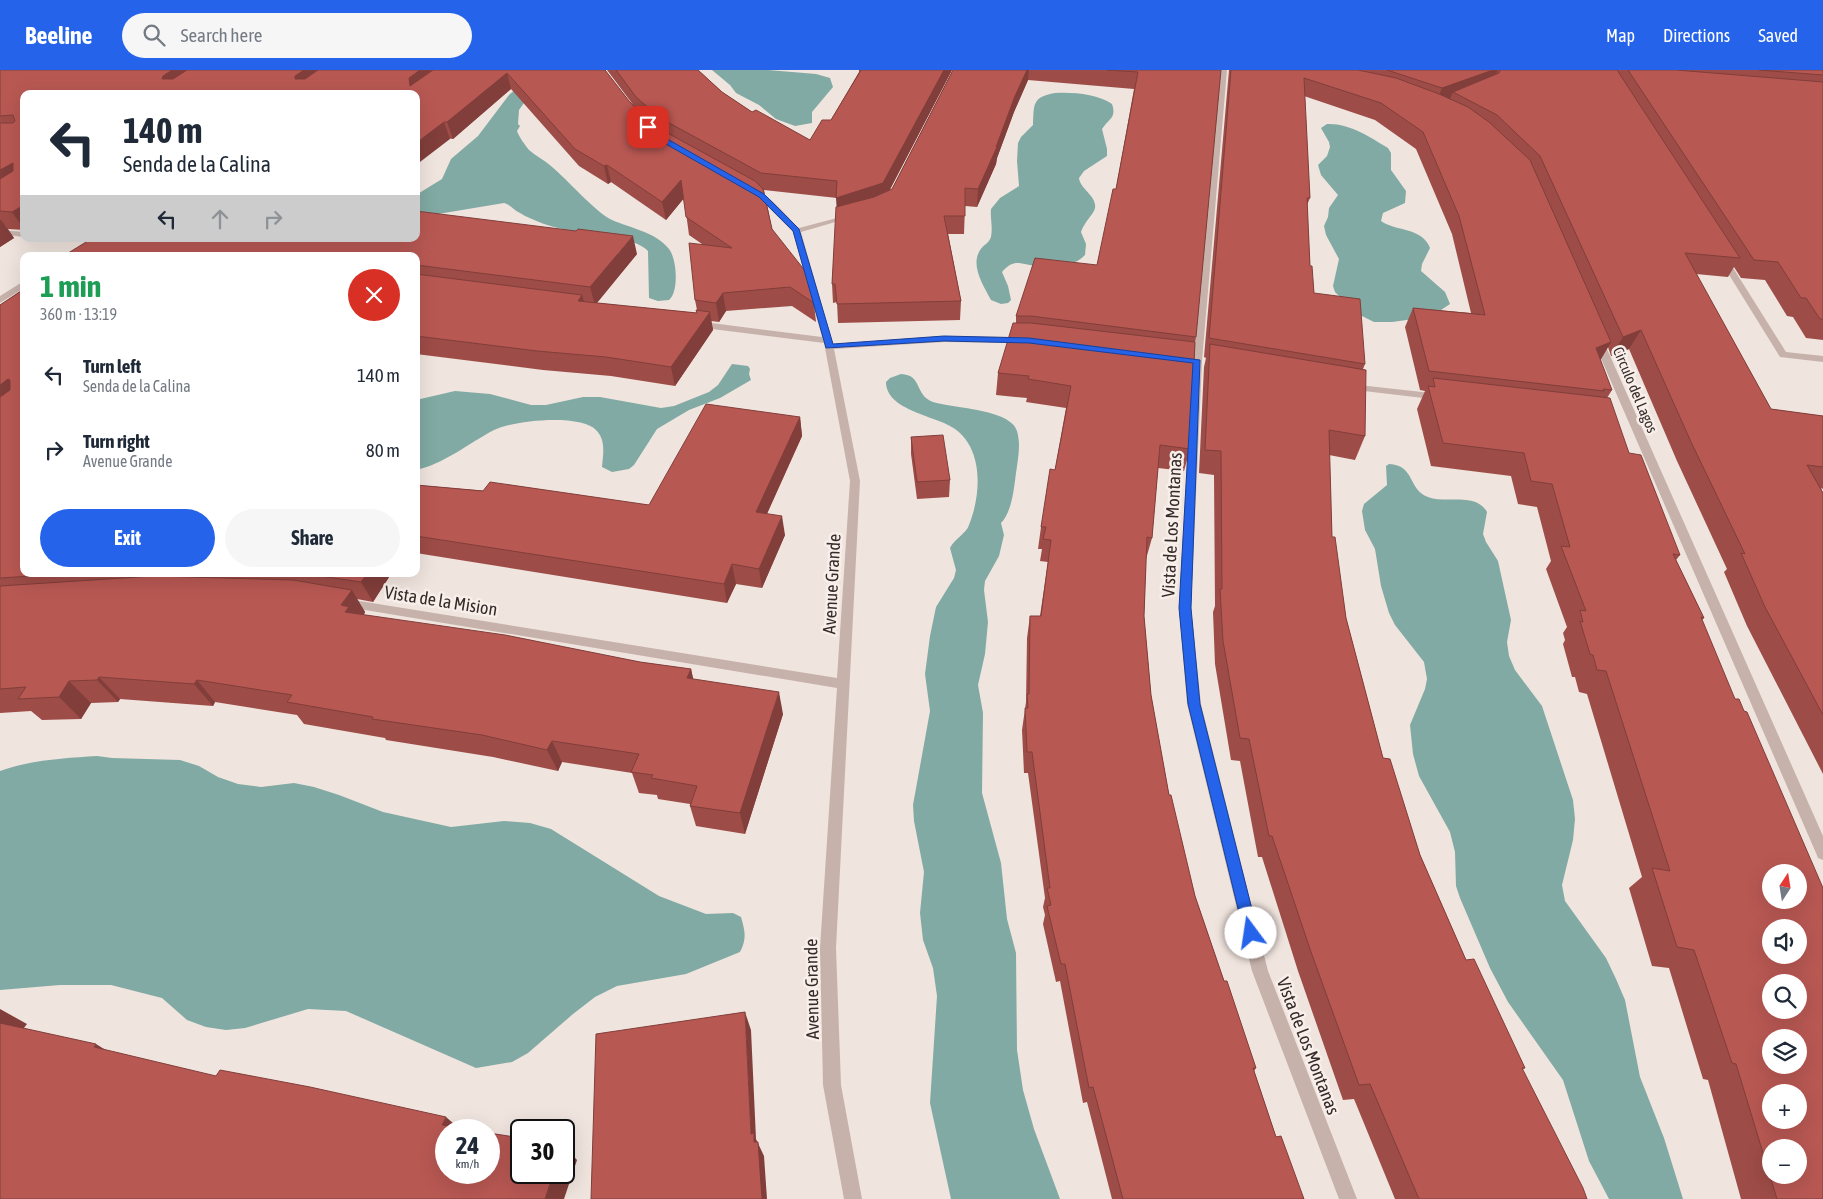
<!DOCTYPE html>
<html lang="en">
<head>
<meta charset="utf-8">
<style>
  body { margin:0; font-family:"Asap Condensed",sans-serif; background:#f6f6f7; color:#1f2937; height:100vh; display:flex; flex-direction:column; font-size:19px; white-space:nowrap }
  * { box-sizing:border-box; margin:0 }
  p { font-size:16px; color:#747a83 }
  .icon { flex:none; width:28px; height:28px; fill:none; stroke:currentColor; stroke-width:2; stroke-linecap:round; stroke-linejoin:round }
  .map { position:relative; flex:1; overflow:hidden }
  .sheet { position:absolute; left:20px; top:182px; width:400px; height:325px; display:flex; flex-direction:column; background:#fff; border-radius:10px; box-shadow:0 5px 20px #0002 }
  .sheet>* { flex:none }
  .hud { position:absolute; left:20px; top:20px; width:400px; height:152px; border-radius:10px; box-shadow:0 5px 20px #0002; background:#fff; color:#1f2937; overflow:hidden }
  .needle { width:32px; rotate:12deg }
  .tools { position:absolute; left:1762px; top:794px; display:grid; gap:10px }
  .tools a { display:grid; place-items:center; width:45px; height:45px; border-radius:50%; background:#fff; box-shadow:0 5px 20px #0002; font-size:25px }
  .speed { position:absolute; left:435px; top:1049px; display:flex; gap:10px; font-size:25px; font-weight:700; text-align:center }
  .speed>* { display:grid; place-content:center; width:65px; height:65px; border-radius:50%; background:#fff; box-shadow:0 5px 20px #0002; line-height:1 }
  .speed small { font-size:12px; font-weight:400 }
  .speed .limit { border:2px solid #111; border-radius:8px; background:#fff; color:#111 }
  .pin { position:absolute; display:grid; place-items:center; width:42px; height:42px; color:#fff; margin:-21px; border-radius:10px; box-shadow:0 2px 8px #0006 }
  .me { position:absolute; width:55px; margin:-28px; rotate:346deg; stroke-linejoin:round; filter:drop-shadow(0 0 4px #0008) }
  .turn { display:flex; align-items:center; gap:18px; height:105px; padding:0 20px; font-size:22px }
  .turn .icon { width:65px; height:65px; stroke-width:2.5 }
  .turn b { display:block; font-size:35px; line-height:42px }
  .lanes { display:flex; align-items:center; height:48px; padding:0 20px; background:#0003; justify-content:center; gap:25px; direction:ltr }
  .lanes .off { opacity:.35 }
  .round { display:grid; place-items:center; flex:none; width:52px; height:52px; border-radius:26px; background:#f6f6f7 }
  .head { display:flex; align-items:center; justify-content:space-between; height:85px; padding:0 20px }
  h1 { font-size:30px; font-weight:700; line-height:38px; color:#1e9e55 }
  .action { display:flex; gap:10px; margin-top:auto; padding:10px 20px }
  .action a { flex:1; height:58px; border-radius:30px; background:#2563eb; color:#fff; font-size:20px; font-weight:700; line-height:58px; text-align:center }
  .action a+a { background:#f6f6f7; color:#1f2937 }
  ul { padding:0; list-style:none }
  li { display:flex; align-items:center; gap:15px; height:75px; padding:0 20px }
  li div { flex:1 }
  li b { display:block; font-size:19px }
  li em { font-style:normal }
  header { display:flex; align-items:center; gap:30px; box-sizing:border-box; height:70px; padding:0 25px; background:#2563eb; color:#fff }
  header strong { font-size:24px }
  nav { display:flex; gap:28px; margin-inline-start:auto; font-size:18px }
  .search { width:350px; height:45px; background:#f6f6f7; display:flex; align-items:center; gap:12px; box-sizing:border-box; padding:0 18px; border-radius:28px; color:#747a83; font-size:19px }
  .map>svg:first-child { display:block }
  .water { fill:#80aaa3 }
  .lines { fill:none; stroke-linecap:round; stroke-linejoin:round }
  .lane { fill:#c6b2ab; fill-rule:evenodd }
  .street { fill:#c6b2ab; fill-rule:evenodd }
  .wall { fill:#9e4c47 }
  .shaded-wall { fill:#813e3a }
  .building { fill:#b85853; stroke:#813e3a; fill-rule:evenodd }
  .route { fill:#2563eb; stroke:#184099 }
  .labels { text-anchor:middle; stroke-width:5; stroke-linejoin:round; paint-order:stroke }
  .far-street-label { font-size:15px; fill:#352b29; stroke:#f8efea }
  .street-label { font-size:18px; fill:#352b29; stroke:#f8efea }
</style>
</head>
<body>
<header>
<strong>Beeline</strong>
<div class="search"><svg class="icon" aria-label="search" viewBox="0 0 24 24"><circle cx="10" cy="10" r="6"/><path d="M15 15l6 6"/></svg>Search here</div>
<nav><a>Map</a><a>Directions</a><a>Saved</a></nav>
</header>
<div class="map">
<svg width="1823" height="1129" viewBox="0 0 1823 1129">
  <rect width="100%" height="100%" fill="#f0e4de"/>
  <g class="water">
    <path d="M712 0H768L816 4 830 8 833 17 812 42V53L795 56 776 49 759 35 736 23 730 15Z"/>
    <path d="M517 18 526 30 519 40 518 54 520 56 517 61C519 67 525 75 529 80 536 86 544 90 551 96 567 109 595 142 612 150 630 158 656 162 669 179 677 189 679 222 669 230L658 231 649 228 648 181C634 166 587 164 567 160 552 157 533 151 520 143 514 140 511 135 504 133L438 144 416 141V125L442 109 451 89 478 66 509 25Z"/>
    <path d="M1055 23C1073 22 1098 24 1112 34 1117 48 1108 49 1102 59L1107 79V86L1084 101 1079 108C1080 119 1097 126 1095 138 1094 144 1084 152 1081 162L1086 174 1085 185C1074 197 1053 198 1037 196 1021 195 1015 187 1002 202L1008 216 1011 230 1008 233 1001 234 991 230C984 217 971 197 979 182 982 175 989 174 991 167 993 157 990 148 991 139L1000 128 1019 116 1017 91 1018 73 1021 67 1033 55C1034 34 1032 27 1055 23Z"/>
    <path d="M1327 54C1349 53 1370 67 1388 78L1391 83V100L1406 121 1405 133 1383 143 1381 151C1397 162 1422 157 1430 178L1422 194 1421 201 1445 222 1450 234 1438 242 1421 248 1392 252H1374L1356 243 1335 222 1333 216 1339 189 1326 165 1324 156 1328 147 1329 138 1338 125 1321 105 1318 95 1327 86 1330 77 1329 72 1321 58Z"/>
    <path d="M732 294 748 296 750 299 749 304 751 310 720 328 689 340 657 359 634 395 629 399 612 402 602 397C603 385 606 371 597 361 583 343 513 350 494 360 471 372 442 395 416 400V330L455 321 490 324 531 335H546L583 327H600L661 338 674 336 709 322 718 315Z"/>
    <path d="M901 304C923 305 914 325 933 332 951 338 1011 339 1017 361 1021 375 1018 389 1016 403 1014 418 1012 442 1001 453L1004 465 999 486 985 511 984 520 988 552 985 584 978 615 983 643 982 723 1001 793 1007 849 1016 883 1017 980 1023 1020 1034 1059 1060 1129H951L930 1033 937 926 933 898 923 870 920 843 924 802 914 751 913 735 930 641 925 604 930 566 936 537 954 508 956 500 950 478C955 468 966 464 969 455 981 425 984 380 955 359 938 346 886 341 886 312L890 308Z"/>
    <path d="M1389 394C1415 395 1408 420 1428 427 1446 434 1476 422 1487 442L1483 464 1486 472 1498 491 1511 550 1507 572 1509 586 1515 600 1542 636 1573 730 1575 749 1573 770 1562 815 1565 831 1606 888 1616 909 1625 930 1640 1007 1664 1068 1683 1129H1609L1589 1091 1563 1010 1508 932 1490 898 1460 828 1456 816 1455 782 1450 762 1419 706 1413 684 1410 655 1425 619 1427 609 1424 592 1395 555 1389 543 1381 516 1375 479 1365 460 1362 441 1364 434 1387 415 1386 396Z"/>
    <path d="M97 686 112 688 180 690 199 696 218 707 238 714 261 717 294 713 314 717 339 725 383 742 451 757 504 751 530 753 551 759 659 826 706 844 733 843 741 847C745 861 747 869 740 882L686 904 617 916 595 927 573 944 528 983 512 992 476 998 346 941 308 939 245 958 226 960 206 957 187 950 162 928 111 915H60L0 920V701C30 690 65 688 97 686Z"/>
  </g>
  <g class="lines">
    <g class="lane">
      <path d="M0 160 24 162V167L0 164Z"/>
      <path d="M1719 185H1725L1786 282 1823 286V292L1780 287 1718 187Z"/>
    </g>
    <g class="street">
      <path d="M1221 0H1227L1202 291 1191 538 1201 634 1268 901 1357 1129H1339L1252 901 1187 634 1179 538 1192 291Z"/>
      <path d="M750 119C765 118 788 148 799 158L852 144 856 146 801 162 833 274 944 266 1024 267 1029 270 1024 273 944 272 834 279 860 411 836 878 841 1015 862 1129H844L823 1015 820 878 837 618 347 537 341 533 347 529 837 608 850 411 824 273 696 257 691 254 696 251 822 267 793 162 758 127 750 123Z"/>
      <path d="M24 211V218L0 233V226Z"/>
      <path d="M1598 267 1603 270 1823 766V790L1818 788 1816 783 1593 270Z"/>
      <path d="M1350 314 1440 324 1445 327 1440 330 1347 319V315Z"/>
    </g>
  </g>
  <g class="wall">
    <path d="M0 0H605L629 31 634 36 607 0H698L722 22 752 42 810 70 831 50 859 2V0H952L889 121 892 119 953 0H1221L1196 267 1195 272 1190 379 1184 401 1158 398 1152 468 1146 489 1144 546 1151 625 1169 725 1195 826 1224 911 1256 998 1254 1001 1276 1067 1304 1129H1112L1087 1032 1083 1033 1060 911 1056 912 1043 854 1045 845 1043 837 1045 828 1028 703H1024L1022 660 1026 632 1027 568 1030 546H1040L1048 492 1040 491 1042 479H1038L1041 457 1055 400 1066 338 1026 332 1027 328 996 325 998 303 1016 253V246L1097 195 1116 119 1134 19 1028 10 1014 42 997 88 996 94 977 137 965 136 964 164H948L961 231 960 250 838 253 837 232 833 233 832 214 837 136V128L764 120 772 159 814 233 816 252 792 236 726 241 719 252 711 251 713 260 675 316 611 306 543 300 416 284V186H66L65 185 637 184 597 233 697 243V240L695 230 702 174 689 165 684 128 666 150 611 112 608 114 579 96 511 19 453 69 24 24V160L8 159 14 168 0 177Z"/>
    <path d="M1229 0H1823V270L1806 268 1793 247 1787 246 1765 210 1741 208 1734 197 1728 207 1696 204 1771 339 1823 346V419L1821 418 1823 423V704L1747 556 1724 502 1727 499 1677 391 1629 279 1611 286 1608 277 1600 290 1612 320 1607 328 1629 383 1680 485 1676 490 1704 548 1702 550 1823 1129H1741L1708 1010 1703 1009 1669 898 1652 896 1629 818 1642 807 1587 624 1579 622 1575 607H1572L1563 574 1565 570 1563 563 1567 557 1546 499 1551 491 1537 437 1518 434 1511 406 1431 396 1417 339 1425 321 1420 320 1405 257 1413 238 1471 243 1452 164 1416 79 1375 50 1304 26 1310 128 1307 135 1310 196 1314 223 1365 294 1363 299 1365 366 1355 390 1329 385 1332 467 1346 548 1383 688 1420 785 1466 890 1525 998 1522 1000 1587 1129H1395L1354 1029 1343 1030 1298 901 1262 787H1258L1240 691 1231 690 1215 594 1213 542 1215 536 1214 405 1199 403 1204 297 1206 288 1204 287Z"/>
    <path d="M24 219V504H391L373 532 357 529 365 542 364 545 640 592 691 599 693 609 783 644 745 764 696 756 690 736V734L658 729 657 725 639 723 632 703 562 692 558 701 493 687 386 670 385 668 304 654 297 645 215 632 213 636 120 629 118 632 91 633 81 649 42 650 31 641 0 643V235Z"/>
    <path d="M800 347 802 366 767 444 785 465 762 518 736 514 727 533 416 483V415L649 435Z"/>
    <path d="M911 367 950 410 949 427 917 429 911 384Z"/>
  </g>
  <g class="shaded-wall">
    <path d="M172 0H206L171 24 162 9 163 6Z"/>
    <path d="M304 0H334L302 24 295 9V6Z"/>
    <path d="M420 0H447L410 16 409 8Z"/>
    <path d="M944 0H952L884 131 837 145 836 128Z"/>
    <path d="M1027 0H1029L1028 10 1014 42 997 88 996 94 977 137 978 119 996 77 1015 26Z"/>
    <path d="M1493 0H1498L1492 14 1453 22 1450 29 1436 34 1442 18Z"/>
    <path d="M507 3 511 19 453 69 447 52Z"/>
    <path d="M444 52 450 69 416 95V73Z"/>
    <path d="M13 93 24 109 0 134V100Z"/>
    <path d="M607 95 611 112 608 114 604 96Z"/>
    <path d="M681 110 685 127 666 150 662 132Z"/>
    <path d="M24 135V159L12 142Z"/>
    <path d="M0 150H1L14 168 0 177Z"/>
    <path d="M633 166 637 184 595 235 590 217Z"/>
    <path d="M723 223 726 241 719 252 716 233Z"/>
    <path d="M582 225 588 244 578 231Z"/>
    <path d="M710 242 713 260 675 316 671 297Z"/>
    <path d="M1641 260 1629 279 1611 286 1623 267Z"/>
    <path d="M1611 272 1600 291 1596 278Z"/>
    <path d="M8 309 23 328 0 345V315Z"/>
    <path d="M800 347 802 366 759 461 756 442Z"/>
    <path d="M782 446 785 465 762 518 759 499Z"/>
    <path d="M732 494 736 514 727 533 724 514Z"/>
    <path d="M367 504H391L373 532 361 512Z"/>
    <path d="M352 520 365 542 359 552V565L341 535Z"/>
    <path d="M691 599 696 621 687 608Z"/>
    <path d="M99 607 120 629 118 632 97 610Z"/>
    <path d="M197 610 215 632 213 636 194 614Z"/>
    <path d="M69 611 91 633 81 649 59 627Z"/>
    <path d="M779 622 783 644 745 764 740 743Z"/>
    <path d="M552 671 562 692 558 701 547 680Z"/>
    <path d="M0 939 27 954 17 967 0 958Z"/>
    <path d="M745 942 751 960 756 1069 764 1086 767 1129H762L751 1064Z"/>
    <path d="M96 974 125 992 94 977Z"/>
    <path d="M446 1047 461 1060 442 1055Z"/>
    <path d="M564 1076 577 1090 564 1129H545L554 1102H564Z"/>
  </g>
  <g class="building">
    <path d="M0 0H172L163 6 162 9H173L187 0H304L295 6V9H305L318 0H420L409 8 410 16 433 0H605L629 31 651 54 755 111 763 119 772 159 806 202 814 233 790 217 723 223 716 233 695 230 689 173 732 178 686 147 681 110 662 132 607 95 604 96 575 79 507 3 447 52H444L416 73V24H24V135L12 142 0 141V109L13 101V93L0 100V53H13L15 51 13 45 0 46Z"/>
    <path d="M616 0H698L722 22 752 42 756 40 810 70 822 50H831L861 0H944L883 113 836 128 837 111 761 103 660 48 636 27Z"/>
    <path d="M953 0H1027L1015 26 996 77H997L978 119 965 118V146H944L961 231 837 234 835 214H832L836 137 874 127 892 119Z"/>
    <path d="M1107 0H1221L1196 267 1031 246H1016L1035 188 1097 195 1113 119H1116L1138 2Z"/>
    <path d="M1231 0H1358L1396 8 1439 24 1468 37 1489 52 1530 90 1611 272 1596 278 1612 320 1603 319 1604 321 1429 301 1413 238 1485 245 1459 146 1423 62 1381 33 1304 8 1310 128H1307L1310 196H1312L1314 223 1360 229 1365 294 1209 268Z"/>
    <path d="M1387 0H1493L1442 18Z"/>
    <path d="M1500 0H1617L1740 188 1685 183 1771 339 1823 346V397L1807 395 1823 423V645L1765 537 1741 483 1745 484 1691 372 1641 260 1623 267 1540 86 1497 45 1453 22 1499 3Z"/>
    <path d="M1628 0H1676L1823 12V249H1820L1806 228H1801L1778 192 1754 190Z"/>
    <path d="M1759 0H1823V5Z"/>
    <path d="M416 141 576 161 578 159 633 166 590 217 416 195V186H71L65 185 91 169H199L200 170H209L210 169H416Z"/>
    <path d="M416 204 582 225 578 231 697 243 696 240 710 242 671 297 606 287 537 281 416 266Z"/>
    <path d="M24 219V408L20 411H24V504H64L0 508V327L10 320V310L8 309 0 315V235Z"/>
    <path d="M1013 253H1031L1195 272 1190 379 1160 375 1152 468 1147 467 1144 546 1151 625 1169 725H1171L1195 826 1224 911H1227L1256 998H1253L1276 1067 1281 1066 1304 1129H1123L1093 1017 1089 1018 1065 894H1061L1047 836 1051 835 1047 818H1050L1032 682H1027L1025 638H1028L1027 624H1029L1030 546H1041L1051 470 1043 469 1046 457H1041L1050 399 1055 400 1071 316 1028 309 1029 306 998 303Z"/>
    <path d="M1210 274 1366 300 1365 366 1329 360 1332 467H1335L1346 548 1383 688 1390 689 1420 785 1466 890 1474 889 1525 998H1522L1583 1118 1587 1129H1419L1370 1014 1359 1015 1311 882 1272 766H1269L1249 669 1240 668 1223 571 1220 519H1222L1221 381 1205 380Z"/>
    <path d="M1433 308 1610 328 1629 383 1641 385 1680 485 1673 484 1704 548 1701 547 1735 629H1739L1744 641 1747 642 1823 818V1129H1777L1736 994 1732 993 1694 880 1677 877 1652 798 1670 801 1606 601 1597 600 1593 585 1590 584 1580 551 1583 552 1580 540 1586 541 1561 476 1570 477 1552 414 1531 411 1524 383 1443 373 1428 316 1435 317ZM1771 802H1799V830H1771ZM1771 858H1799V885H1771ZM1771 912H1799V940H1771ZM1771 968H1799V995H1771ZM1771 1022H1799V1050H1771ZM1771 1078H1799V1105H1771Z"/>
    <path d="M706 334 800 347 756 442 782 446 759 499 732 494 724 514 416 466V415L483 421 490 412 649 435Z"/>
    <path d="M943 365 950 410 917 412 911 367Z"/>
    <path d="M307 504H367L361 512Z"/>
    <path d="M154 506 293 510 352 520 341 535 349 537 345 542 505 565 640 592 691 599 687 608 779 622 740 743 690 736 697 716 651 708 653 705 631 702 639 684 552 671 547 680 482 665 372 649 373 647 287 632 292 625 197 610 194 614 99 607 97 610 69 611 59 627 18 629 26 617 0 619V516Z"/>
    <path d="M745 942 751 1064 754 1063V1072H758L762 1129H591L596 964Z"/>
    <path d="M0 953 96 974 94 977 216 1006 220 1000 310 1017 446 1047 442 1055 472 1060H446V1102H489V1063L521 1068V1102H554L545 1129H0Z"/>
  </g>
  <path class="route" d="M645 56H650L662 66 764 124 799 159 833 274 944 266 1029 268 1200 290 1191 538 1200 634 1258 863 1256 868 1251 870 1246 868 1244 863 1188 634 1179 538 1193 293 1029 273 944 271 826 278 793 161 759 127 657 69 645 58Z"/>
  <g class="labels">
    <g class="far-street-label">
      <text transform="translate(1635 320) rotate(67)" y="5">Circulo del Lagos</text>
    </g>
    <g class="street-label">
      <text transform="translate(1172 455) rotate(-87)" y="6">Vista de Los Montanas</text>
      <text transform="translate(832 514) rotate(-87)" y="6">Avenue Grande</text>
      <text transform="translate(441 531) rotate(9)" y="6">Vista de la Mision</text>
      <text transform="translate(812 919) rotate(-91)" y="6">Avenue Grande</text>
      <text transform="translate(1308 976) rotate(69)" y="6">Vista de Los Montanas</text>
    </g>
  </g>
</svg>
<div class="tools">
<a><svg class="needle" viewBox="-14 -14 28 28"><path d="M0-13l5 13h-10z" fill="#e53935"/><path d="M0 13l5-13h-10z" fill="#747a83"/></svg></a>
<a><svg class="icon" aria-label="sound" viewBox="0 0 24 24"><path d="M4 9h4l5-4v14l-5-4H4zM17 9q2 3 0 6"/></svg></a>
<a><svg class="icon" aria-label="search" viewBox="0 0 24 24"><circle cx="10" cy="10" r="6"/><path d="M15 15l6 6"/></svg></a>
<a><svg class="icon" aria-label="layers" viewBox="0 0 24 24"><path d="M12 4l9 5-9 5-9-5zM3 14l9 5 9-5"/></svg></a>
<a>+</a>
<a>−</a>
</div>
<div class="speed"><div>24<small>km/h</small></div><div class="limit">30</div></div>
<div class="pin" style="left:648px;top:57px;background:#d93025"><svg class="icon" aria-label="arrive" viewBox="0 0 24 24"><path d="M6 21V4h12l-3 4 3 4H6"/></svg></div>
<svg class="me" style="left:1251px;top:863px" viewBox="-20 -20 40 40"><circle r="19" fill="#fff"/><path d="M0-13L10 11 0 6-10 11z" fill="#2563eb"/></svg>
<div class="hud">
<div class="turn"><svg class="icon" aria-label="left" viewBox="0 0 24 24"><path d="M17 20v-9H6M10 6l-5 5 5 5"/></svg><div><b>140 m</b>Senda de la Calina</div></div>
<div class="lanes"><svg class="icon" aria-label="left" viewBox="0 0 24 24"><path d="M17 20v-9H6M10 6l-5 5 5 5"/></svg><svg class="icon off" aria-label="ahead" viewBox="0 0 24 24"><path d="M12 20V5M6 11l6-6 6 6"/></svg><svg class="icon off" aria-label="right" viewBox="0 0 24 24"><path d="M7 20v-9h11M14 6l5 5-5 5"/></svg></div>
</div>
<section class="sheet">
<div class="head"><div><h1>1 min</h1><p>360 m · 13:19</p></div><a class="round" style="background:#d93025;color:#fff"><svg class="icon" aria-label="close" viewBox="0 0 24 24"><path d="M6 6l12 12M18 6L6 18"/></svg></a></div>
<ul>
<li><svg class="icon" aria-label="left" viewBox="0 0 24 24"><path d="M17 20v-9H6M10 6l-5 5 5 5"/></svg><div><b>Turn left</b><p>Senda de la Calina</p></div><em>140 m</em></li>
<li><svg class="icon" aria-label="right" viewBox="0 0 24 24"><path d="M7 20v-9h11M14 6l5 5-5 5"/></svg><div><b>Turn right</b><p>Avenue Grande</p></div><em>80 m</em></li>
</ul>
<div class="action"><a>Exit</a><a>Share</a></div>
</section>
</div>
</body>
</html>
